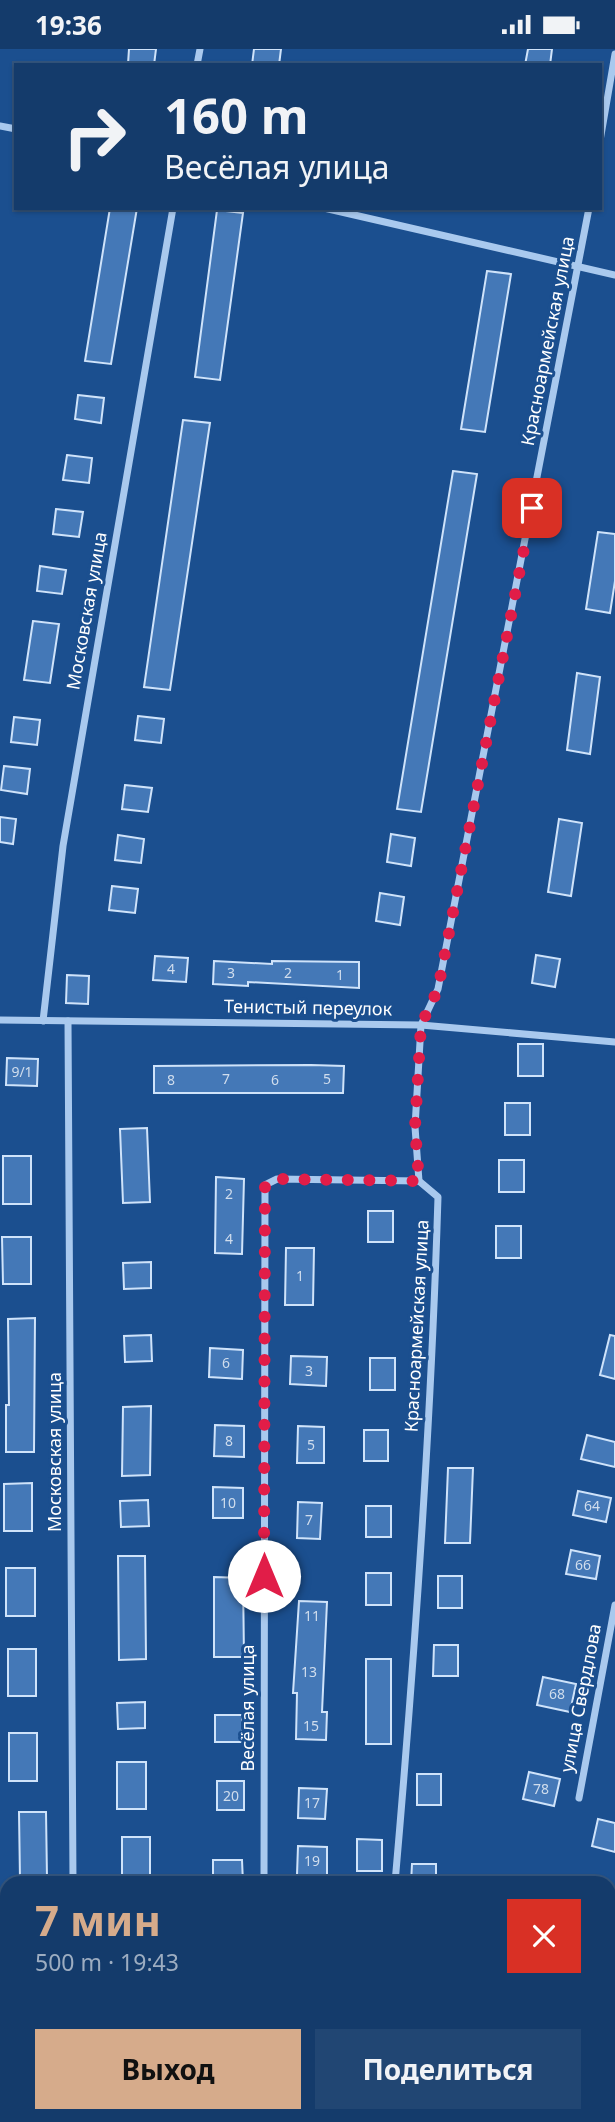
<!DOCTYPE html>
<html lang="ru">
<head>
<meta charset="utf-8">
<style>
  body { margin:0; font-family:"Noto Sans",sans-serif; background:#214673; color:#f1f3f6; height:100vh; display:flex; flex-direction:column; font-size:26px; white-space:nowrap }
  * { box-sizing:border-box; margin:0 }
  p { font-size:23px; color:#9dadc1 }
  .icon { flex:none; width:38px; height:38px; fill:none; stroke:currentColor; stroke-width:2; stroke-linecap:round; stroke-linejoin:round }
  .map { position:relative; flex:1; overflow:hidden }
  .side { position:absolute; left:0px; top:1827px; width:616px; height:247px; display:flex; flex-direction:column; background:#143b6b; border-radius:21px 21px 0 0; box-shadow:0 2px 5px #0004,0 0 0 2px #33557e }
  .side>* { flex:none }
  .hud { position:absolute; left:14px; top:14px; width:588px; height:147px; border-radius:0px; box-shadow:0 2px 5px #0004,0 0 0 2px #33557e; background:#143b6b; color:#f1f3f6; overflow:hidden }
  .pin { position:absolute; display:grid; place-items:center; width:60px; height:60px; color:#fff; margin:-30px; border-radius:14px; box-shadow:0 4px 10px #0006 }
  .me { position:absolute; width:77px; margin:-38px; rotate:0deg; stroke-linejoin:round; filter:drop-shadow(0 0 5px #0008) }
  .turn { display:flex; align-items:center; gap:24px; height:147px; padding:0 35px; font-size:32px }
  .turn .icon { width:91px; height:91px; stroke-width:2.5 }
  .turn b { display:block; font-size:49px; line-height:60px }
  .round { display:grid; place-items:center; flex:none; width:74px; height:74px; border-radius:0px; background:#214673 }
  .head { display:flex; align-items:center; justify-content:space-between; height:119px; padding:0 35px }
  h1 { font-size:42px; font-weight:700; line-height:52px; color:#d6ab8b }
  .cta { display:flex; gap:14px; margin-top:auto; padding:14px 35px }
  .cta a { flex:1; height:80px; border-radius:0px; background:#d6ab8b; color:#111; font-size:28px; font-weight:700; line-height:80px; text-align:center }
  .cta a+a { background:#214673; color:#f1f3f6 }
  .status { display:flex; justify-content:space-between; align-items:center; height:49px; padding:0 35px; background:#143b6b; direction:ltr }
  .status svg { height:19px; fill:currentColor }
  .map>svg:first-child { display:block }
  .building { fill:#4478b7; stroke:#cfe3fa; stroke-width:2 }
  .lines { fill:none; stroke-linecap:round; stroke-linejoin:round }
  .street { stroke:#a9c9ee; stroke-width:7 }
  .route { stroke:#e11d48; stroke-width:12; stroke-dasharray:0 21.6 }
  .labels { text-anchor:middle; stroke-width:6; stroke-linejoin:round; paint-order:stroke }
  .number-label { font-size:14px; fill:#d0dded }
  .street-label { font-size:18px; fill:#fff; stroke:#1b4f8f }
</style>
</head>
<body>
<div class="status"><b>19:36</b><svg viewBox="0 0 49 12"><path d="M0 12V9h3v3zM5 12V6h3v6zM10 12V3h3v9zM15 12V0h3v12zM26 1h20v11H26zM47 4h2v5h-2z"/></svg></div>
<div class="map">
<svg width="615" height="2073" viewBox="0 0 615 2073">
  <rect width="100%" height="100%" fill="#1b4f8f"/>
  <g class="building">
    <path d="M129 0H156L154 16 128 15Z"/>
    <path d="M254 0H281L279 16H252Z"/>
    <path d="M528 0H552L550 16H525Z"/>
    <path d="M110 159H137L111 315 85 312Z"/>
    <path d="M217 161 243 164 220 331 195 328Z"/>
    <path d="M487 222 511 225 485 383 461 380Z"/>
    <path d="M78 346 104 349 101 374 75 370Z"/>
    <path d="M183 371 210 374 170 641 144 638Z"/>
    <path d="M67 406 92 409 89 434 63 431Z"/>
    <path d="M453 422 477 425 421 763 397 760Z"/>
    <path d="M56 460 83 463 79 488 53 485Z"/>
    <path d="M598 483 615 485V532L610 564 586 560Z"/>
    <path d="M40 517 66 521 62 545 37 542Z"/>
    <path d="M33 572 59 575 50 634 24 631Z"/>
    <path d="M577 624 600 628 590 705 567 701Z"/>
    <path d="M138 667 164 670 161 694 135 691Z"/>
    <path d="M14 668 40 671 37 696 11 693Z"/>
    <path d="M4 717 30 720 27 745 1 741Z"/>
    <path d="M125 736 152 739 148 763 122 760Z"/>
    <path d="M0 768 16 770 13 795 0 793Z"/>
    <path d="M559 770 582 774 571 847 548 843Z"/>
    <path d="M391 785 415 789 411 817 387 813Z"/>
    <path d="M118 786 144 790 141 814 115 811Z"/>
    <path d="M112 837 138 840 135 864 109 861Z"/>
    <path d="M380 844 404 848 400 876 376 872Z"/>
    <path d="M536 906 560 910 555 938 532 934Z"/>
    <path d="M155 907 188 909 186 933 153 931Z"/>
    <path d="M214 912 272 915V912L359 913V939L248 933V937L213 935Z"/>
    <path d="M67 926 89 927 88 955 66 954Z"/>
    <rect x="518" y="995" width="25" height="32"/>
    <path d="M7 1009 38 1010 37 1037 6 1036Z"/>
    <path d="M311 1016 344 1017 343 1044H154V1017Z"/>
    <rect x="505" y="1054" width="25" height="32"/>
    <path d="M147 1079 150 1153 123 1154 120 1080Z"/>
    <rect x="3" y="1107" width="28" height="48"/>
    <rect x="499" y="1111" width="25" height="32"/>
    <path d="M216 1128 244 1130 242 1205 215 1204Z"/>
    <rect x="368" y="1162" width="25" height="31"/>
    <rect x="496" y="1177" width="25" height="32"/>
    <path d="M2 1188H31V1235H3Z"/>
    <path d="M286 1199H314L313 1256H285Z"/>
    <path d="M151 1213V1239L124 1240 123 1214Z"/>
    <path d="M35 1269 34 1403H6V1356H9L8 1270Z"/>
    <path d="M151 1286 152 1312 125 1313 124 1287Z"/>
    <path d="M610 1286 615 1287V1330L600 1326Z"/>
    <path d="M210 1299 243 1301 242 1330 209 1328Z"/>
    <path d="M291 1307 327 1308 326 1337 290 1335Z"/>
    <rect x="370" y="1309" width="25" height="32"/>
    <path d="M151 1357 150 1426 122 1427 123 1358Z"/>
    <path d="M215 1376 244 1377V1408L214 1407Z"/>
    <path d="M298 1377 324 1378V1414H297Z"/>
    <rect x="364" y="1381" width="24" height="31"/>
    <path d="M587 1386 615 1393V1418L581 1410Z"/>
    <path d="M448 1419H473L470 1494H445Z"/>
    <path d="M32 1434V1482H4V1435Z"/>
    <path d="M213 1438 243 1439V1469H213Z"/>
    <path d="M578 1442 611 1449 606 1473 573 1466Z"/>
    <path d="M148 1451 149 1477 121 1478 120 1452Z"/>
    <path d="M298 1453 322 1454 320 1490 297 1489Z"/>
    <rect x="366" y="1457" width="25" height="31"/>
    <path d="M571 1501 600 1507 596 1530 566 1525Z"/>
    <path d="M118 1507H145L146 1610 119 1611Z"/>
    <rect x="6" y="1519" width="29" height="48"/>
    <rect x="366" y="1524" width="25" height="32"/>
    <rect x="438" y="1527" width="24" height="32"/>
    <path d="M214 1528 243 1529 244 1608H214Z"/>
    <path d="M299 1552 327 1553 322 1663H327L326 1691 296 1690 297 1644H293Z"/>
    <path d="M434 1596H458V1627H433Z"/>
    <rect x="8" y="1600" width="28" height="47"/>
    <rect x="366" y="1610" width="25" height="85"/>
    <path d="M543 1628 576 1635 570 1663 537 1656Z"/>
    <path d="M145 1653V1679L118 1680 117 1654Z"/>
    <rect x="215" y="1666" width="27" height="27"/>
    <rect x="9" y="1684" width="28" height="48"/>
    <rect x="117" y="1713" width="29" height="47"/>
    <path d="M529 1723 560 1730 554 1757 523 1750Z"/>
    <rect x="417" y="1725" width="24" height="31"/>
    <rect x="217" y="1732" width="27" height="29"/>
    <path d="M299 1739 327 1740 325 1770 298 1769Z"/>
    <path d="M19 1763H46L47 1829 20 1830Z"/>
    <path d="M598 1770 615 1774V1803L592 1797Z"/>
    <rect x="122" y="1788" width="28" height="46"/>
    <path d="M357 1790 382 1791V1822H357Z"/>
    <path d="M298 1797 327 1798V1827L297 1826Z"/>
    <path d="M213 1811H242L243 1834H213Z"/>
    <path d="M412 1815H436V1834H411Z"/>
  </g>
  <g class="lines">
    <g class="street">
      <path d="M197 16 200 0"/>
      <path d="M0 77 16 80"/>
      <path d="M600 92 615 5"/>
      <path d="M324 159 615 226"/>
      <path d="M0 971 421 976 615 993"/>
      <path d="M43 972 63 797 173 159"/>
      <path d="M68 972 73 1834"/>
      <path d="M579 1749 615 1556"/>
      <path d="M264 1834 265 1136 277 1130 419 1132"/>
      <path d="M395 1834C415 1605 431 1377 438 1148L419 1132 415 1078 421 976 438 940 589 159"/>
      <path d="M389 2067V2073"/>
      <path d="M72 2073V2067"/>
      <path d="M263 2073V2067"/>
    </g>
  </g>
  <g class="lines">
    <path class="route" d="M264 1527 265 1136 277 1130 419 1132 415 1078 421 976 438 940 532 459"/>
  </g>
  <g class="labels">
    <g class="number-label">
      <text x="171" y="925">4</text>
      <text x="231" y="929">3</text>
      <text x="288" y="929">2</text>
      <text x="340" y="931">1</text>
      <text x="22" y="1028">9/1</text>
      <text x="226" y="1035">7</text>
      <text x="327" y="1035">5</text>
      <text x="171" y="1036">8</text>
      <text x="275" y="1036">6</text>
      <text x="229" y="1150">2</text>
      <text x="229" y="1195">4</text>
      <text x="300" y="1232">1</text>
      <text x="226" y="1319">6</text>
      <text x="309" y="1327">3</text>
      <text x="229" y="1397">8</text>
      <text x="311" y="1401">5</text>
      <text x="228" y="1459">10</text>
      <text x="592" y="1462">64</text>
      <text x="309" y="1476">7</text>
      <text x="583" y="1521">66</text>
      <text x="312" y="1572">11</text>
      <text x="309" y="1628">13</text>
      <text x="557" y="1650">68</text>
      <text x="311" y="1682">15</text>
      <text x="541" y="1745">78</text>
      <text x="231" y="1752">20</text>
      <text x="312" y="1759">17</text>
      <text x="312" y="1817">19</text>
    </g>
    <g class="street-label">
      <text transform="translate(548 292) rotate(-79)" y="6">Красноармейская улица</text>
      <text transform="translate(87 562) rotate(-80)" y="6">Московская улица</text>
      <text transform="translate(308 959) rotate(1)" y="6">Тенистый переулок</text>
      <text transform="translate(417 1277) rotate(-87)" y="6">Красноармейская улица</text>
      <text transform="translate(55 1403) rotate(-90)" y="6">Московская улица</text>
      <text transform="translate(581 1649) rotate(-79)" y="6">улица Свердлова</text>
      <text transform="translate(248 1659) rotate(-90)" y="6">Весёлая улица</text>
    </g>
  </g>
</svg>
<div class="pin" style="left:532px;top:459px;background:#d93025"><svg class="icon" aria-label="arrive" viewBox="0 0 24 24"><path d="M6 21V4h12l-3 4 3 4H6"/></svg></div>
<svg class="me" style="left:264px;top:1527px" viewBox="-20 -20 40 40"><circle r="19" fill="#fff"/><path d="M0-13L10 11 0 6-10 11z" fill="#e11d48"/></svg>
<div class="hud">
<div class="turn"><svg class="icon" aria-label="right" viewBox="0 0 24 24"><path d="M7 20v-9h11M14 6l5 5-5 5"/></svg><div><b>160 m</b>Весёлая улица</div></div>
</div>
<section class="side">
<div class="head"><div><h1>7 мин</h1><p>500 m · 19:43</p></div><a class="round" style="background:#d93025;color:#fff"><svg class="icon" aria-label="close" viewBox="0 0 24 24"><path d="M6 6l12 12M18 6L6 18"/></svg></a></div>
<div class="cta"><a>Выход</a><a>Поделиться</a></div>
</section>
</div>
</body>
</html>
